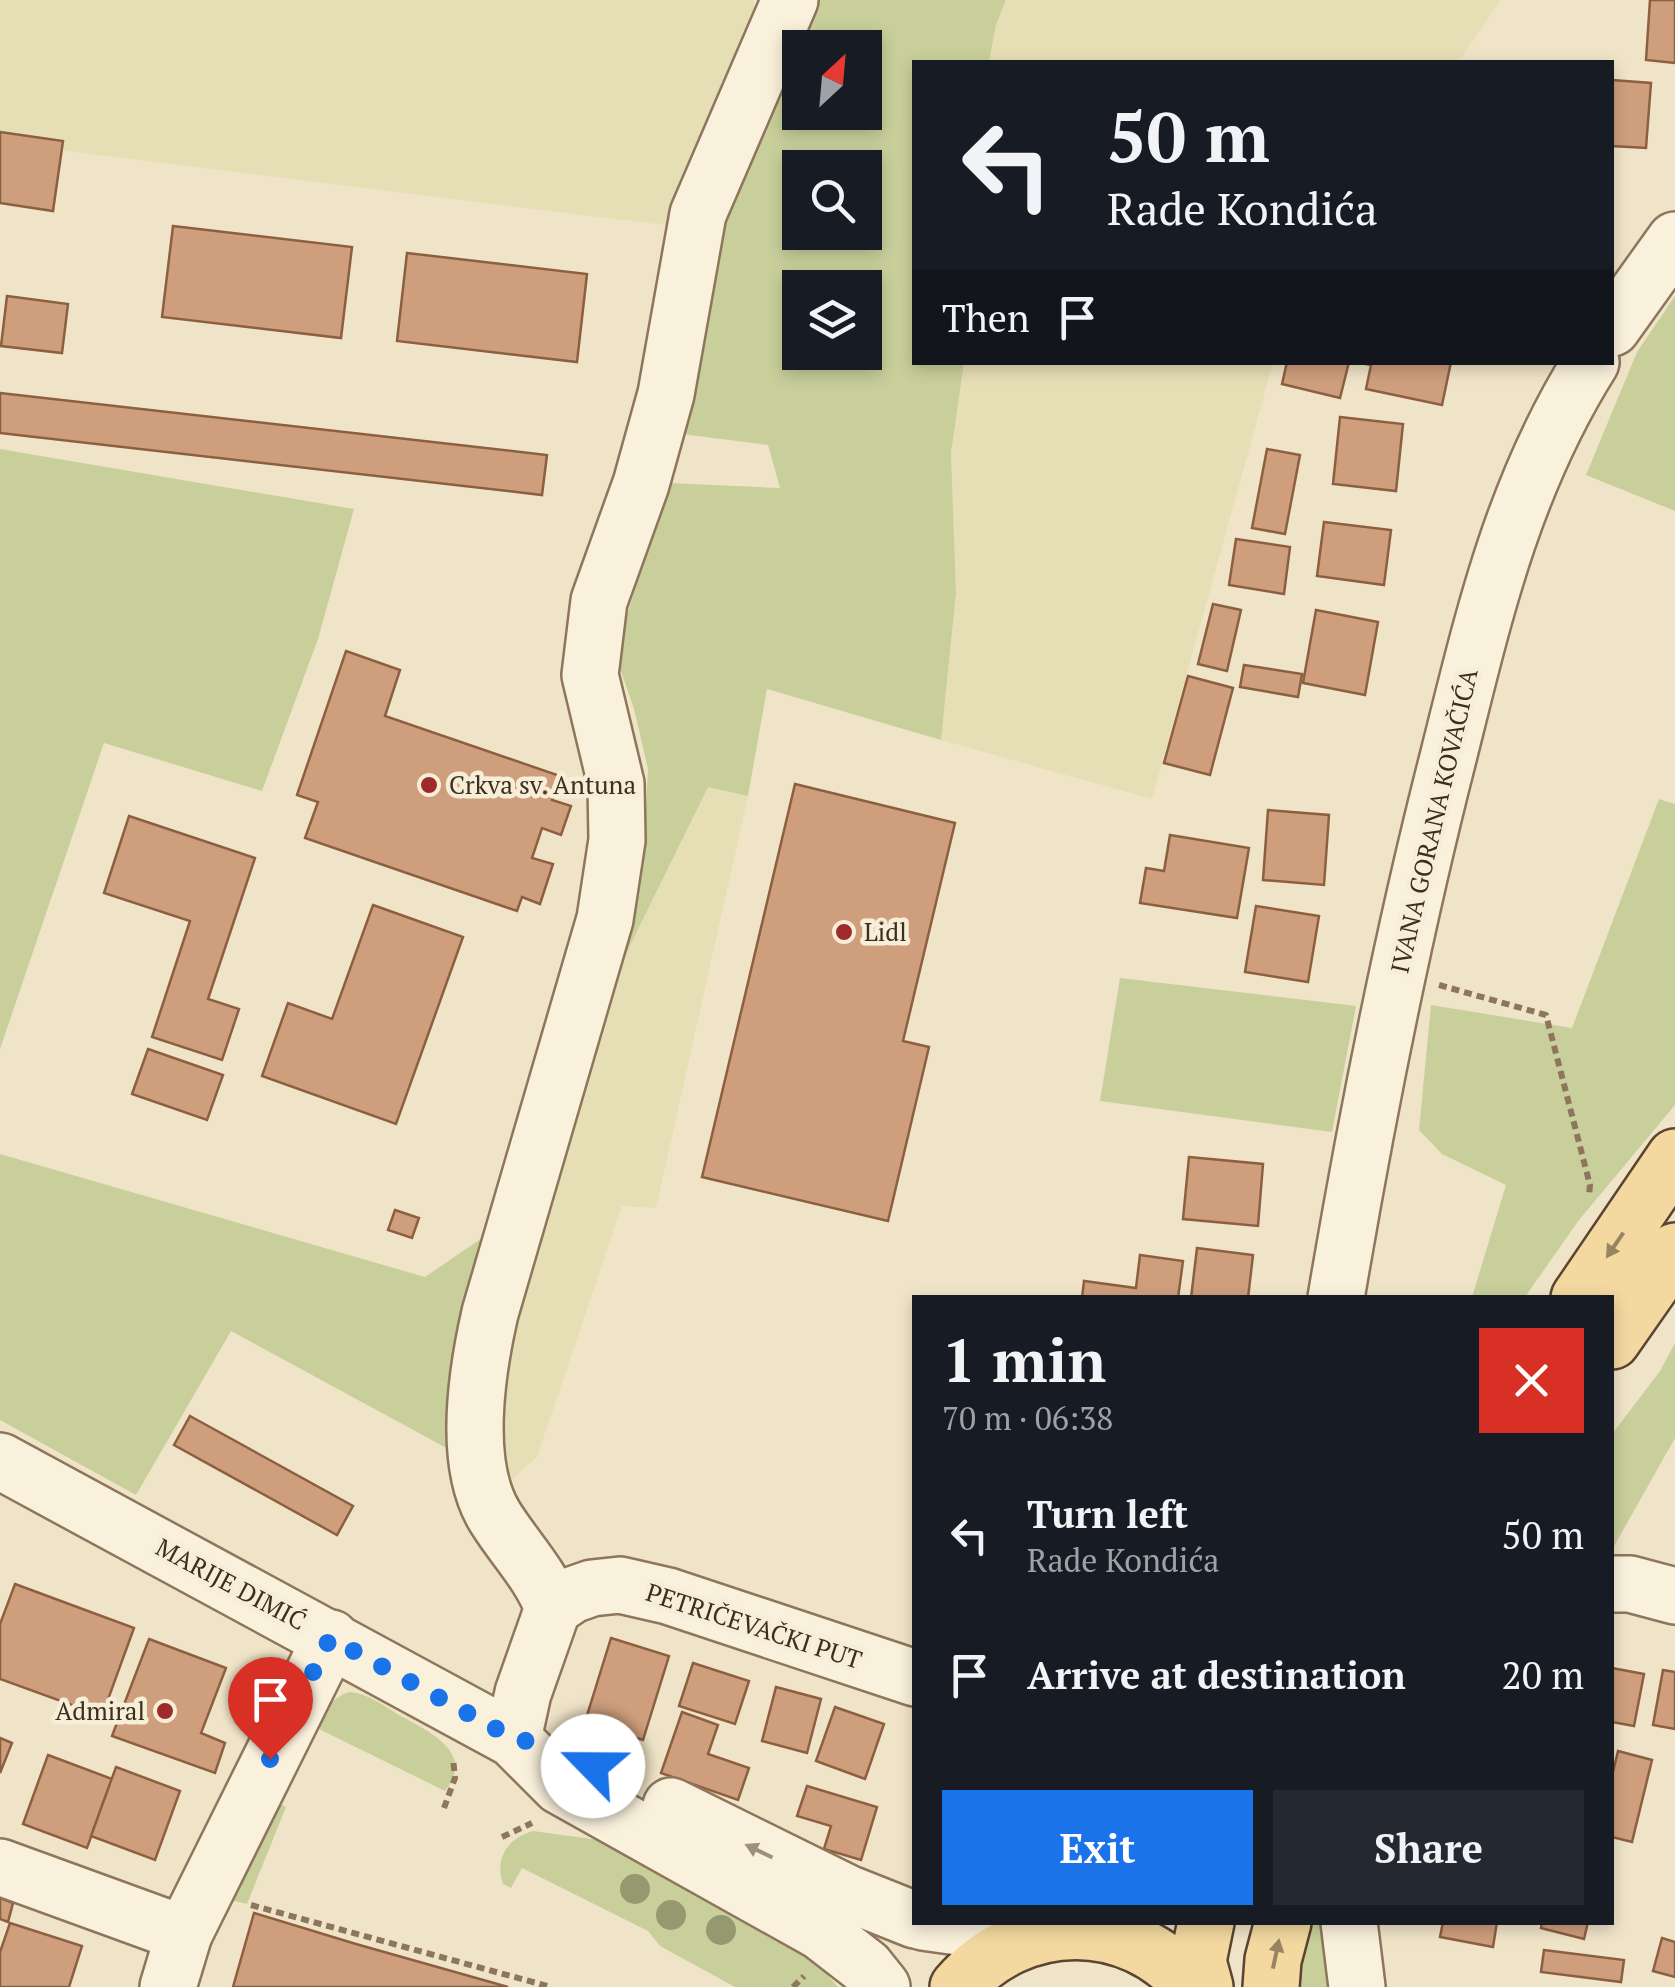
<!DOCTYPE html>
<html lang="en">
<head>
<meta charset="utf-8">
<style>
  body { margin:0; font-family:"PT Serif",serif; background:#242831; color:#f1f3f6; height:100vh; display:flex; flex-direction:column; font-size:38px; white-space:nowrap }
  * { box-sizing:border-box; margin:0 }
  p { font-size:32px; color:#9ea1a6 }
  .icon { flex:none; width:55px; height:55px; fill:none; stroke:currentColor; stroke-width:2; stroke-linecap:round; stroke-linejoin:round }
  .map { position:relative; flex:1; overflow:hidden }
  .sheet { position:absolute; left:912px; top:1295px; width:702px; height:630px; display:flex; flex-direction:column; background:#171b24; border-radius:0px; box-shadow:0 5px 15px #0003 }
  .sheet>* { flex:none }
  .banner { position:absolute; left:912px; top:60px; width:702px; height:305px; border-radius:0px; box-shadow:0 5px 15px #0003; background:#171b24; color:#f1f3f6; overflow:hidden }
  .needle { width:65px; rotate:26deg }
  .buttons { position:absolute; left:782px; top:30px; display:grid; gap:20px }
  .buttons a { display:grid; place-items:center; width:100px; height:100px; border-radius:0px; background:#171b24; box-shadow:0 5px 15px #0003; font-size:50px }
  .pin { position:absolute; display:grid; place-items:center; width:85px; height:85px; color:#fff; margin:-102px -42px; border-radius:50% 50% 50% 0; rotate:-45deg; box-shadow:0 0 10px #0007 }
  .pin .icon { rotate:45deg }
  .me { position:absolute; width:110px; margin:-55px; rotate:293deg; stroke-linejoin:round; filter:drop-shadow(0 0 8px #0008) }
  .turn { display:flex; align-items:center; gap:35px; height:210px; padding:0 30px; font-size:45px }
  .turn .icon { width:130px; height:130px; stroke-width:2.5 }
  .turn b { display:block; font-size:70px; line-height:85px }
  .then { display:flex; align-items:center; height:95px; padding:0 30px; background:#0003; gap:20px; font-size:38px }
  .round { display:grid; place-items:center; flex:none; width:105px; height:105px; border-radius:0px; background:#242831 }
  .headline { display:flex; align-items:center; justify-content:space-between; height:170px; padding:0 30px }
  h1 { font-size:60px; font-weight:700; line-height:75px }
  .cta { display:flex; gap:20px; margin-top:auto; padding:20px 30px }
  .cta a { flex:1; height:115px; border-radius:0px; background:#1a73e8; color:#fff; font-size:40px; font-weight:700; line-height:115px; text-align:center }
  .cta a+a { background:#242831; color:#f1f3f6 }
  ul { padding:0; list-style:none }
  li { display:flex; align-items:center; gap:30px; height:140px; padding:0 30px }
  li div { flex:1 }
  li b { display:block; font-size:38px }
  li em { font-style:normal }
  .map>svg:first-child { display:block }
  .farmland { fill:#e6deb5 }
  .green { fill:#c9cf9b; fill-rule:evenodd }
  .building { fill:#cf9f7d; stroke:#8d5f41; stroke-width:2.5 }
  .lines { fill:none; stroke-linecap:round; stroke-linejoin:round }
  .minor-casing { stroke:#8d765c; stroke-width:60 }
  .major-casing { stroke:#5b4430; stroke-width:60 }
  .path { stroke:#8d765c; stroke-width:6; stroke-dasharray:8 5; stroke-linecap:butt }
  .minor { stroke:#faf1dc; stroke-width:55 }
  .major { stroke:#f3d9a0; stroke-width:55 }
  .tree { fill:#96986f }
  .oneway { fill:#988460 }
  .oneway2 { fill:#9c907e }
  .route { stroke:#1a73e8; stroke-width:18; stroke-dasharray:0 32.4 }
  .poi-dot { fill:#9e2a2b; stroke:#f7eed8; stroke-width:4 }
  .labels { text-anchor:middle; stroke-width:9; stroke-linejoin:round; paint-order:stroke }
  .poi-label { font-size:25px; fill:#3d2e20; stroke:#f7eed8; text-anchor:start }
  .street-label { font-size:25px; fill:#3d2e20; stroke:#f7eed8 }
</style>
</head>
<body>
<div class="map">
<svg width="1675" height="1987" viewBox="0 0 1675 1987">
  <rect width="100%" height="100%" fill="#f0e4c8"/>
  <g class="farmland">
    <path d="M0 0H754L753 30 673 226 0 143Z"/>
    <path d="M1006 0H1501L1458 62H989L996 25Z"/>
    <path d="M964 363H1273L1152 799 941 740 956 593 951 453Z"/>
    <path d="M708 786 748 796 656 1208 622 1206 537 1457 506 1484 500 1461 505 1344 612 982Z"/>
  </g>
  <g class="green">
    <path d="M802 0H1006L996 25 989 62H915V362L964 363 951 453 956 593 941 740 767 689 748 796 708 787 612 982 643 864 648 769 634 709 615 654 668 483 780 488 768 445 682 434 707 257ZM800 48H865V112H800ZM800 168H865V232H800ZM800 288H865V352H800Z"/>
    <path d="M1675 296V511L1586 475 1637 352Z"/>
    <path d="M0 449 354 509 318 639 262 791 104 743 0 1049Z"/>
    <path d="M1659 799 1675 804V1105L1579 1220 1525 1297H1472L1506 1185 1442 1154 1419 1130 1431 1005 1572 1028Z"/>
    <path d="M1120 978 1356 1006 1332 1132 1100 1101Z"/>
    <path d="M0 1154 425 1277 485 1236 452 1451 231 1331 136 1495 0 1420Z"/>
    <path d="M1675 1343V1438L1613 1548V1433L1660 1371Z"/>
    <path d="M350 1692C370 1694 383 1706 401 1716 430 1732 476 1753 445 1791L317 1728C325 1712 331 1697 350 1692Z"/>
    <path d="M278 1803 286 1807 247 1904 226 1899Z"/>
    <path d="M533 1831 606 1841 812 1957 838 1987H735L660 1946 648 1931 522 1868 511 1888 503 1884C494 1858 508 1838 533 1831Z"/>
    <path d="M1299 1923H1322L1338 1987H1292Z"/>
  </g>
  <g class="building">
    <path d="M1650 0H1675V63L1646 60Z"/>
    <path d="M1612 80 1651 83 1646 148 1612 146Z"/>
    <path d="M0 132 63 141 53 211 0 203Z"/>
    <path d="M173 226 352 247 341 338 162 317Z"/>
    <path d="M407 253 587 274 577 362 397 341Z"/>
    <path d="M7 296 68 304 62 353 1 346Z"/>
    <path d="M1287 362H1349L1340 398 1282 384Z"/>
    <path d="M1356 362H1451L1442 405 1366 389 1371 365Z"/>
    <path d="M0 393 547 455 542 495 0 433Z"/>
    <path d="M1340 417 1403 424 1396 491 1333 484Z"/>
    <path d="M1267 449 1300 455 1285 534 1252 528Z"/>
    <path d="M1324 522 1391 530 1384 585 1317 576Z"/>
    <path d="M1236 539 1290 547 1284 594 1229 585Z"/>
    <path d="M1213 604 1241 610 1227 671 1198 664Z"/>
    <path d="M1316 610 1378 622 1365 695 1303 683Z"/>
    <path d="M346 651 400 670 385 716 560 776 552 800 571 806 561 835 542 828 532 858 553 864 540 904 522 897 517 911 305 838 318 802 297 795Z"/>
    <path d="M1244 665 1302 674 1298 697 1240 687Z"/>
    <path d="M1188 676 1233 688 1210 775 1164 763Z"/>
    <path d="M795 784 955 823 903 1041 929 1047 888 1221 702 1177Z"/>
    <path d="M1268 810 1329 815 1324 885 1263 880Z"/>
    <path d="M129 816 255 858 208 999 239 1009 222 1060 152 1037 190 921 104 893Z"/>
    <path d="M1170 835 1249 848 1237 918 1140 903 1146 868 1164 871Z"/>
    <path d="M373 905 463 937 396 1124 262 1076 288 1003 332 1019Z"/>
    <path d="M1256 906 1319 916 1308 982 1245 972Z"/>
    <path d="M148 1049 223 1075 207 1120 132 1094Z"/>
    <path d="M1189 1157 1263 1164 1258 1226 1183 1219Z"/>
    <path d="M395 1210 419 1218 412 1238 388 1230Z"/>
    <path d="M1197 1248 1253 1255 1248 1298H1191Z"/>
    <path d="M1140 1255 1183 1261 1178 1298H1082L1084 1281 1136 1288Z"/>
    <path d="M190 1416 353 1506 337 1535 174 1445Z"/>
    <path d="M15 1584 134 1628 102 1716 0 1679V1624Z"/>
    <path d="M611 1638 669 1656 643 1740 585 1722Z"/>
    <path d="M149 1639 226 1668 201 1733 225 1743 215 1773 112 1736Z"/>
    <path d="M693 1663 749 1681 735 1724 679 1706Z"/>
    <path d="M1612 1668 1644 1674 1634 1726 1612 1722Z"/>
    <path d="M1663 1670 1675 1672V1729L1653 1725Z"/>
    <path d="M776 1687 821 1699 807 1753 762 1741Z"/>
    <path d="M835 1707 884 1724 865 1779 816 1761Z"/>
    <path d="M682 1712 718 1725 708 1754 749 1768 738 1800 661 1773Z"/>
    <path d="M0 1738 12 1743 0 1773Z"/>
    <path d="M1618 1751 1652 1760 1632 1842 1612 1837V1776Z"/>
    <path d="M48 1755 112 1779 87 1848 23 1824Z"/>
    <path d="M116 1767 180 1791 155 1860 91 1836Z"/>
    <path d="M807 1786 877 1807 861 1860 824 1849 831 1826 797 1816Z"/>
    <path d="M0 1898 13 1903 8 1922 0 1919Z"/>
    <path d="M254 1913 356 1944 508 1987H233Z"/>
    <path d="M1443 1922H1497L1493 1947 1440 1937Z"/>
    <path d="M1542 1922H1588L1584 1939 1541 1928Z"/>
    <path d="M10 1923 82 1946 69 1987H0V1952Z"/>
    <path d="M1662 1938 1675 1942V1977L1653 1971Z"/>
    <path d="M1544 1950 1624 1960 1621 1982 1541 1972Z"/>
  </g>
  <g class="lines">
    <defs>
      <g id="minor">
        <path d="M1612 328 1675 240"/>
        <path d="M1336 1298C1367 1115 1403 933 1449 754 1484 614 1513 486 1591 362"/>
        <path d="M0 1461 513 1739 560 1786 821 1932 866 1967 882 1987"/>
        <path d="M1612 1584H1630L1675 1596"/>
        <path d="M553 1608C540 1573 514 1548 495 1517 462 1464 477 1370 490 1313L605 919 617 840 616 784 590 675 599 601 641 484 666 394 698 214 790 0"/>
        <path d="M513 1739 523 1693 553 1608 572 1595 592 1588 620 1585 668 1596 915 1678"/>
        <path d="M671 1806 847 1893 915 1920"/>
        <path d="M0 1867 184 1934"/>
        <path d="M923 1922 1029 1937"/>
        <path d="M1349 1922 1357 1987"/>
        <path d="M168 1987 184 1934 331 1638"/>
      </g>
      <g id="major">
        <path d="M1579 1298 1675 1157"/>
        <path d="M1612 1341 1675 1251"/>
        <path d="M958 1987C1021 1914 1129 1912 1192 1987"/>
        <path d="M1205 1987 1198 1961 1206 1922"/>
        <path d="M1271 1987 1273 1960 1283 1922"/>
      </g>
    </defs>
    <use href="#minor" class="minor-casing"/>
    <use href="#major" class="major-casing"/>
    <g class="path">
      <path d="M1439 985 1546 1015 1590 1185 1589 1196"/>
      <path d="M444 1808 455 1778 453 1758"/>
      <path d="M502 1837 532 1823"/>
      <path d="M251 1905 551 1987"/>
      <path d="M793 1987 804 1976"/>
    </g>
    <use href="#minor" class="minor"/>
    <use href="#major" class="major"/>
  </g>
  <g class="tree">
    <circle cx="635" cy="1889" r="15"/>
    <circle cx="671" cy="1915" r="15"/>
    <circle cx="721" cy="1930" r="15"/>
  </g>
  <defs><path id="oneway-solid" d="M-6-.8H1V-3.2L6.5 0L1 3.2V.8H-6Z" transform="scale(2.5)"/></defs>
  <g class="oneway">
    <use href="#oneway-solid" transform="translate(1615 1245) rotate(124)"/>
    <use href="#oneway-solid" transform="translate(1276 1954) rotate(-78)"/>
  </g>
  <use class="oneway2" href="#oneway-solid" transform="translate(759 1851) rotate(-154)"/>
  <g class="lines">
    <path class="route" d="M270 1759 330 1638 513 1738 562 1749 593 1766"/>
  </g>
  <g class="poi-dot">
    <circle cx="429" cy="785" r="10"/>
    <circle cx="844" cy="932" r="10"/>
    <circle cx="165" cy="1711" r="10"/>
  </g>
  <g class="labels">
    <g class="poi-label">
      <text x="449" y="794">Crkva sv. Antuna</text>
      <text x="864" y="941">Lidl</text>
      <text x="145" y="1720" text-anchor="end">Admiral</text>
    </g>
    <g class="street-label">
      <text transform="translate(1434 821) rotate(-77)" y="9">IVANA GORANA KOVAČIĆA</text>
      <text transform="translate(231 1584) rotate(28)" y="9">MARIJE DIMIĆ</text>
      <text transform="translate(754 1626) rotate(18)" y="9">PETRIČEVAČKI PUT</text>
    </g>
  </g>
</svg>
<div class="buttons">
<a><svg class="needle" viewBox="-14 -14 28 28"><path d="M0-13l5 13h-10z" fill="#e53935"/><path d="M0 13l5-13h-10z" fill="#9ea1a6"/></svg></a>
<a><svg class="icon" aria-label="search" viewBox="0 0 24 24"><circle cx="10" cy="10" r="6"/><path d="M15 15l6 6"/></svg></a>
<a><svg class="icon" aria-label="layers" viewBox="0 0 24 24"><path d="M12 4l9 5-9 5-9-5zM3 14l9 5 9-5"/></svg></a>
</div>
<div class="pin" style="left:270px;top:1759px;background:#d93025"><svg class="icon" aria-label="arrive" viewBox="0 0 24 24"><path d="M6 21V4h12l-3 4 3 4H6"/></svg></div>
<svg class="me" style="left:593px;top:1766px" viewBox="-20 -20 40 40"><circle r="19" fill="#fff"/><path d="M0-13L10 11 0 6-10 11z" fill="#1a73e8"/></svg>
<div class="banner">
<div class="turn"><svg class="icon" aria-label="left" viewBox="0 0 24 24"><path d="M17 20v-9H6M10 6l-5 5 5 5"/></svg><div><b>50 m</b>Rade Kondića</div></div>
<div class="then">Then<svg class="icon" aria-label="arrive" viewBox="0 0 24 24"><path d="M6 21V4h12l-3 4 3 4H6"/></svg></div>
</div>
<section class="sheet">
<div class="headline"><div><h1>1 min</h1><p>70 m · 06:38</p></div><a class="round" style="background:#d93025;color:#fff"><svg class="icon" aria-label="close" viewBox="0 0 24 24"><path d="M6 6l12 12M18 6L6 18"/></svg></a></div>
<ul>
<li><svg class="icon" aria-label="left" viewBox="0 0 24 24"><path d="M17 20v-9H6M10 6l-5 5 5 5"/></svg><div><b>Turn left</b><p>Rade Kondića</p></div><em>50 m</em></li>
<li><svg class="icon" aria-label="arrive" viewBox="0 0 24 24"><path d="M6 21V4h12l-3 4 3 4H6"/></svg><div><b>Arrive at destination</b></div><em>20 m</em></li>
</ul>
<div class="cta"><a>Exit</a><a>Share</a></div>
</section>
</div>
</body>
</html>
